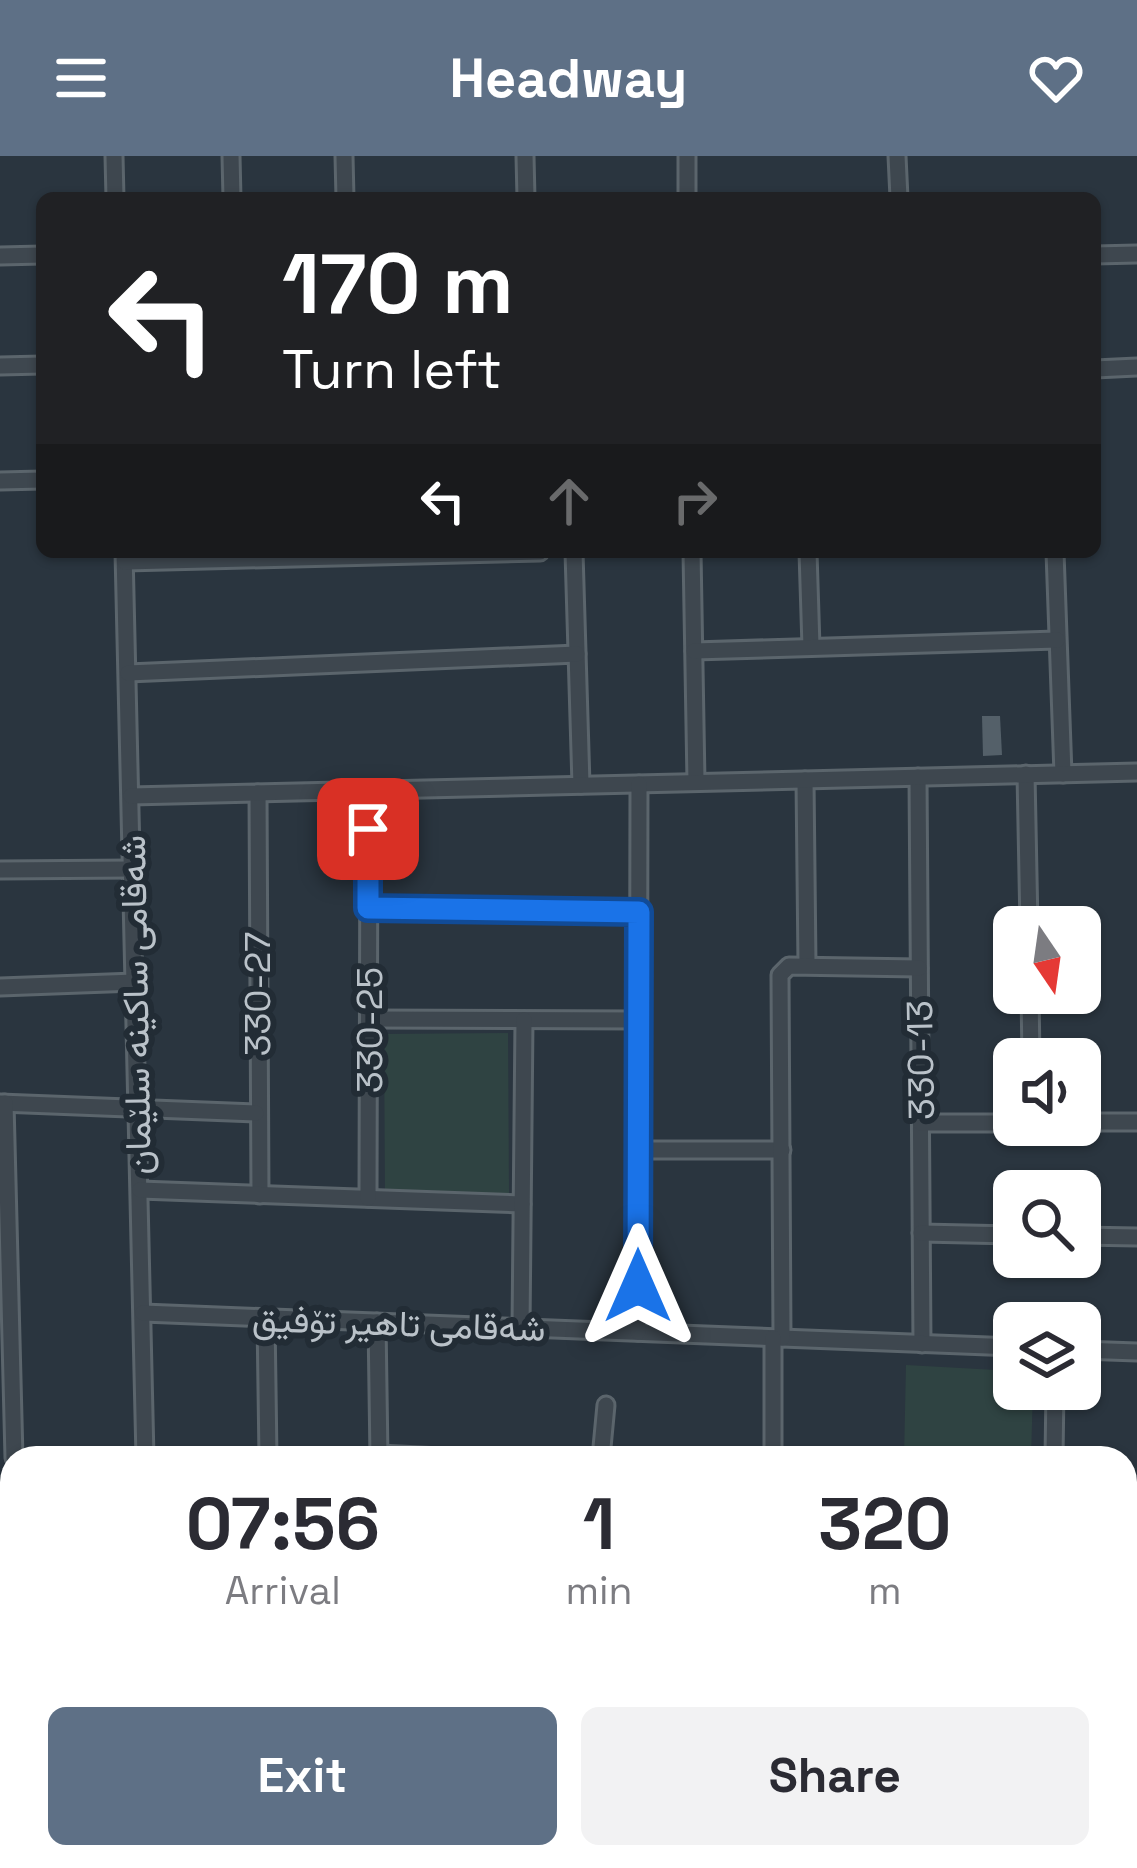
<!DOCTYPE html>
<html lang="en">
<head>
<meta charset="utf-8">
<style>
  body { margin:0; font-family:"Space Grotesk",Vazirmatn,sans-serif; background:#f2f2f3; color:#2b2b33; height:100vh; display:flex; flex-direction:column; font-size:45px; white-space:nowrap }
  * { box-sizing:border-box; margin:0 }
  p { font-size:39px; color:#7c7c81 }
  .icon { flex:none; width:66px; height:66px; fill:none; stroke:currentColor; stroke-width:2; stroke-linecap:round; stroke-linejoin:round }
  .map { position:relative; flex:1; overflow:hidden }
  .panel { position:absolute; left:0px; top:1290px; width:1137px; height:423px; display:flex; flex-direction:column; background:#fff; border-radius:36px 36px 0 0; box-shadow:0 3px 9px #0004 }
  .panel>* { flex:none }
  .banner { position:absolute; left:36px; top:36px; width:1065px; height:366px; border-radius:18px; box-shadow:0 3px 9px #0004; background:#202124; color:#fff; overflow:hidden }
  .needle { width:78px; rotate:167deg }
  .controls { position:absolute; left:993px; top:750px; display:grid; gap:24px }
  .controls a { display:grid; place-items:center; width:108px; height:108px; border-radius:18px; background:#fff; box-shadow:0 3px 9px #0004; font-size:60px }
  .pin { position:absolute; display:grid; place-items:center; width:102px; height:102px; color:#fff; margin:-51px; border-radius:24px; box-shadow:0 6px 18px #0006 }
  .me { position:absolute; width:132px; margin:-66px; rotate:0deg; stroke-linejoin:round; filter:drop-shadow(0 0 9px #0008) }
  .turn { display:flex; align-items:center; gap:42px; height:252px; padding:0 48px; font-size:54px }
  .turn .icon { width:156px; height:156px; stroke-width:2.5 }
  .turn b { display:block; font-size:84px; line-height:102px }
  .lanes { display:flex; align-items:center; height:114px; padding:0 48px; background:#0003; justify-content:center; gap:60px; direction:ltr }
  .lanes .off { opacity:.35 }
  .eta { display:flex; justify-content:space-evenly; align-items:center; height:204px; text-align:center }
  .eta b { font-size:72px; font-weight:600; line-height:84px }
  .button { display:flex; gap:24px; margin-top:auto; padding:24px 48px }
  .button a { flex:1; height:138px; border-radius:18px; background:#5e7086; color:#fff; font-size:48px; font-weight:600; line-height:138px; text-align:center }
  .button a+a { background:#f2f2f3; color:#2b2b33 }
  header { display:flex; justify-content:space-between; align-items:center; height:156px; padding:0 48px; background:#5e7086; color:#fff; font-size:54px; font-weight:600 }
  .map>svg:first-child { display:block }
  .green { fill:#2f4342 }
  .building { fill:#546069 }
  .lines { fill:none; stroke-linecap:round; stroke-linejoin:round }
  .minor-casing { stroke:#5b656c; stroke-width:21 }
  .minor { stroke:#3e474f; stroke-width:15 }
  .route-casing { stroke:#114b97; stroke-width:30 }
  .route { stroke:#1a73e8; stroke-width:21 }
  .labels { text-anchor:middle; stroke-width:12; stroke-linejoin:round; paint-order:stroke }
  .street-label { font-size:36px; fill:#bac2c9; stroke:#222c35 }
</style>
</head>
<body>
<header><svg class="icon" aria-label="menu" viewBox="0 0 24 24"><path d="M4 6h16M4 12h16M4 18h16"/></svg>Headway<svg class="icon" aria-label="heart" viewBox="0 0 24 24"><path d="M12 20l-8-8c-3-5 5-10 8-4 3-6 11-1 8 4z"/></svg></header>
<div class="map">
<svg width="1137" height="1712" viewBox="0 0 1137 1712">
  <rect width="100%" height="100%" fill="#2a353f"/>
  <g class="green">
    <path d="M508 877 509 1037 385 1038 384 878Z"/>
    <path d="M906 1209 1014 1215V1233H1033L1031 1302H904Z"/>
  </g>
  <path class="building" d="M982 560H1000L1002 599 983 600Z"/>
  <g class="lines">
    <defs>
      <g id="minor">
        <path d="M114 0 115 42"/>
        <path d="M231 0 232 42"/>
        <path d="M344 0 345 42"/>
        <path d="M525 0 526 42"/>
        <path d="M687 0V42"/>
        <path d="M897 0 899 42"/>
        <path d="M1095 99 1137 98"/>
        <path d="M0 100 42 99"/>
        <path d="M0 210 42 209"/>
        <path d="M1095 213 1137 211"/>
        <path d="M0 325 42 324"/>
        <path d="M124 396 145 1302"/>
        <path d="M574 396 581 629"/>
        <path d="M692 396 696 626"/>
        <path d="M808 396 811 491"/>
        <path d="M1055 396 1063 618"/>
        <path d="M125 406 540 396"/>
        <path d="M694 495 1057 484"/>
        <path d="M128 517 577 498"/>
        <path d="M1026 618 1029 771"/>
        <path d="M918 621 922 1188"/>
        <path d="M805 624 807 809"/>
        <path d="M258 637 260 1039"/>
        <path d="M131 640 1137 616"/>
        <path d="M0 714 132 713"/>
        <path d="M369 752 639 756"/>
        <path d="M0 831 135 826"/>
        <path d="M1030 837 1031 903"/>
        <path d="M369 863 639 864"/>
        <path d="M0 947 256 957"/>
        <path d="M5 947 14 1302"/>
        <path d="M1080 966H1137"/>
        <path d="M921 967H1014"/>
        <path d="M638 994H782"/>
        <path d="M140 1034 522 1048"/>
        <path d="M368 1042 369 634"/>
        <path d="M921 1077 1014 1079"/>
        <path d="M1080 1080 1137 1081"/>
        <path d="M143 1157 1014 1191"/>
        <path d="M266 1162 268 1302"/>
        <path d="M377 1166 379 1302"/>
        <path d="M521 1172 524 864"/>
        <path d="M638 1176 639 628"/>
        <path d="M782 1182 780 819 789 810 919 812"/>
        <path d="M1080 1194 1137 1196"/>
        <path d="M379 1298 462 1302"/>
        <path d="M601 1302 606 1249"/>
        <path d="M773 1302V1182"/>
        <path d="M1054 1302 1055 1233"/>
        <path d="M0 1345 12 1344"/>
        <path d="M0 1457H12"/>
        <path d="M1125 1485 1137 1481"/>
        <path d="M0 1563H12"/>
        <path d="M1125 1607 1137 1602"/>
        <path d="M30 1701 31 1712"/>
        <path d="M154 1701V1712"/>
        <path d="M542 1701 543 1712"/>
        <path d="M652 1701 653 1712"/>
        <path d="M900 1701V1712"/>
        <path d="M772 1712V1701"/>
        <path d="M1046 1712V1701"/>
      </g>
    </defs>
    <use href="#minor" class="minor-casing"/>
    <use href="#minor" class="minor"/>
  </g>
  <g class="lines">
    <defs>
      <path id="route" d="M368 673V752L639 756 638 1130"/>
    </defs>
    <use href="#route" class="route-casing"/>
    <use href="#route" class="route"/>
  </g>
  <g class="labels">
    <g class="street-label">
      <text transform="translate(257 838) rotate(-90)" y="13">330-27</text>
      <text transform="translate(135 849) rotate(-91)" y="13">شەقامی ساکینە سلێمان</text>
      <text transform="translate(369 874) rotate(-90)" y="13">330-25</text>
      <text transform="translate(920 904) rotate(-91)" y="13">330-13</text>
      <text transform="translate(399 1167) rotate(2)" y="13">شەقامی تاهیر تۆفیق</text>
    </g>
  </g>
</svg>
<div class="controls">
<a><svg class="needle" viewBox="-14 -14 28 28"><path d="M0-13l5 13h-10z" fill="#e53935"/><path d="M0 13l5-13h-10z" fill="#7c7c81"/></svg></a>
<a><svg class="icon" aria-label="sound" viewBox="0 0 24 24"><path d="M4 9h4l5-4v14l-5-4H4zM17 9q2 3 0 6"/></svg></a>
<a><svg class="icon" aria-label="search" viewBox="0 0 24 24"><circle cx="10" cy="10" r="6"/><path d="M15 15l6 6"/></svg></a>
<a><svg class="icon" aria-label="layers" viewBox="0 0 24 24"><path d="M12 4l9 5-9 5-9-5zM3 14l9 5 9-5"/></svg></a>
</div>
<div class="pin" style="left:368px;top:673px;background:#d93025"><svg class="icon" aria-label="arrive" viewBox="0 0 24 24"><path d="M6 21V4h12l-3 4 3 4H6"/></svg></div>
<svg class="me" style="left:638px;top:1130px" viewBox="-20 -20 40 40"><path d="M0-17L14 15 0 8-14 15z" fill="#1a73e8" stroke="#fff" stroke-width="4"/></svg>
<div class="banner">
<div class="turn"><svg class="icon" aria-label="left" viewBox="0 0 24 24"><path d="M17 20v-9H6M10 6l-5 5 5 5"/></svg><div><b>170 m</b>Turn left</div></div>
<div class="lanes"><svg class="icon" aria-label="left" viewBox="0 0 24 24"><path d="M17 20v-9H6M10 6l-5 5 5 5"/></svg><svg class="icon off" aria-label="ahead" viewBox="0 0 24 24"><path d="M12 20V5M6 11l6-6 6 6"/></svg><svg class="icon off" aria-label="right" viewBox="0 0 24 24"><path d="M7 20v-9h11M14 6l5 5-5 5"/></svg></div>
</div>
<section class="panel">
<div class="eta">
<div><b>07:56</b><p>Arrival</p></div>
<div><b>1</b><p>min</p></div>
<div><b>320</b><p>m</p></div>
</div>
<div class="button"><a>Exit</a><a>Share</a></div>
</section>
</div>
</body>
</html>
